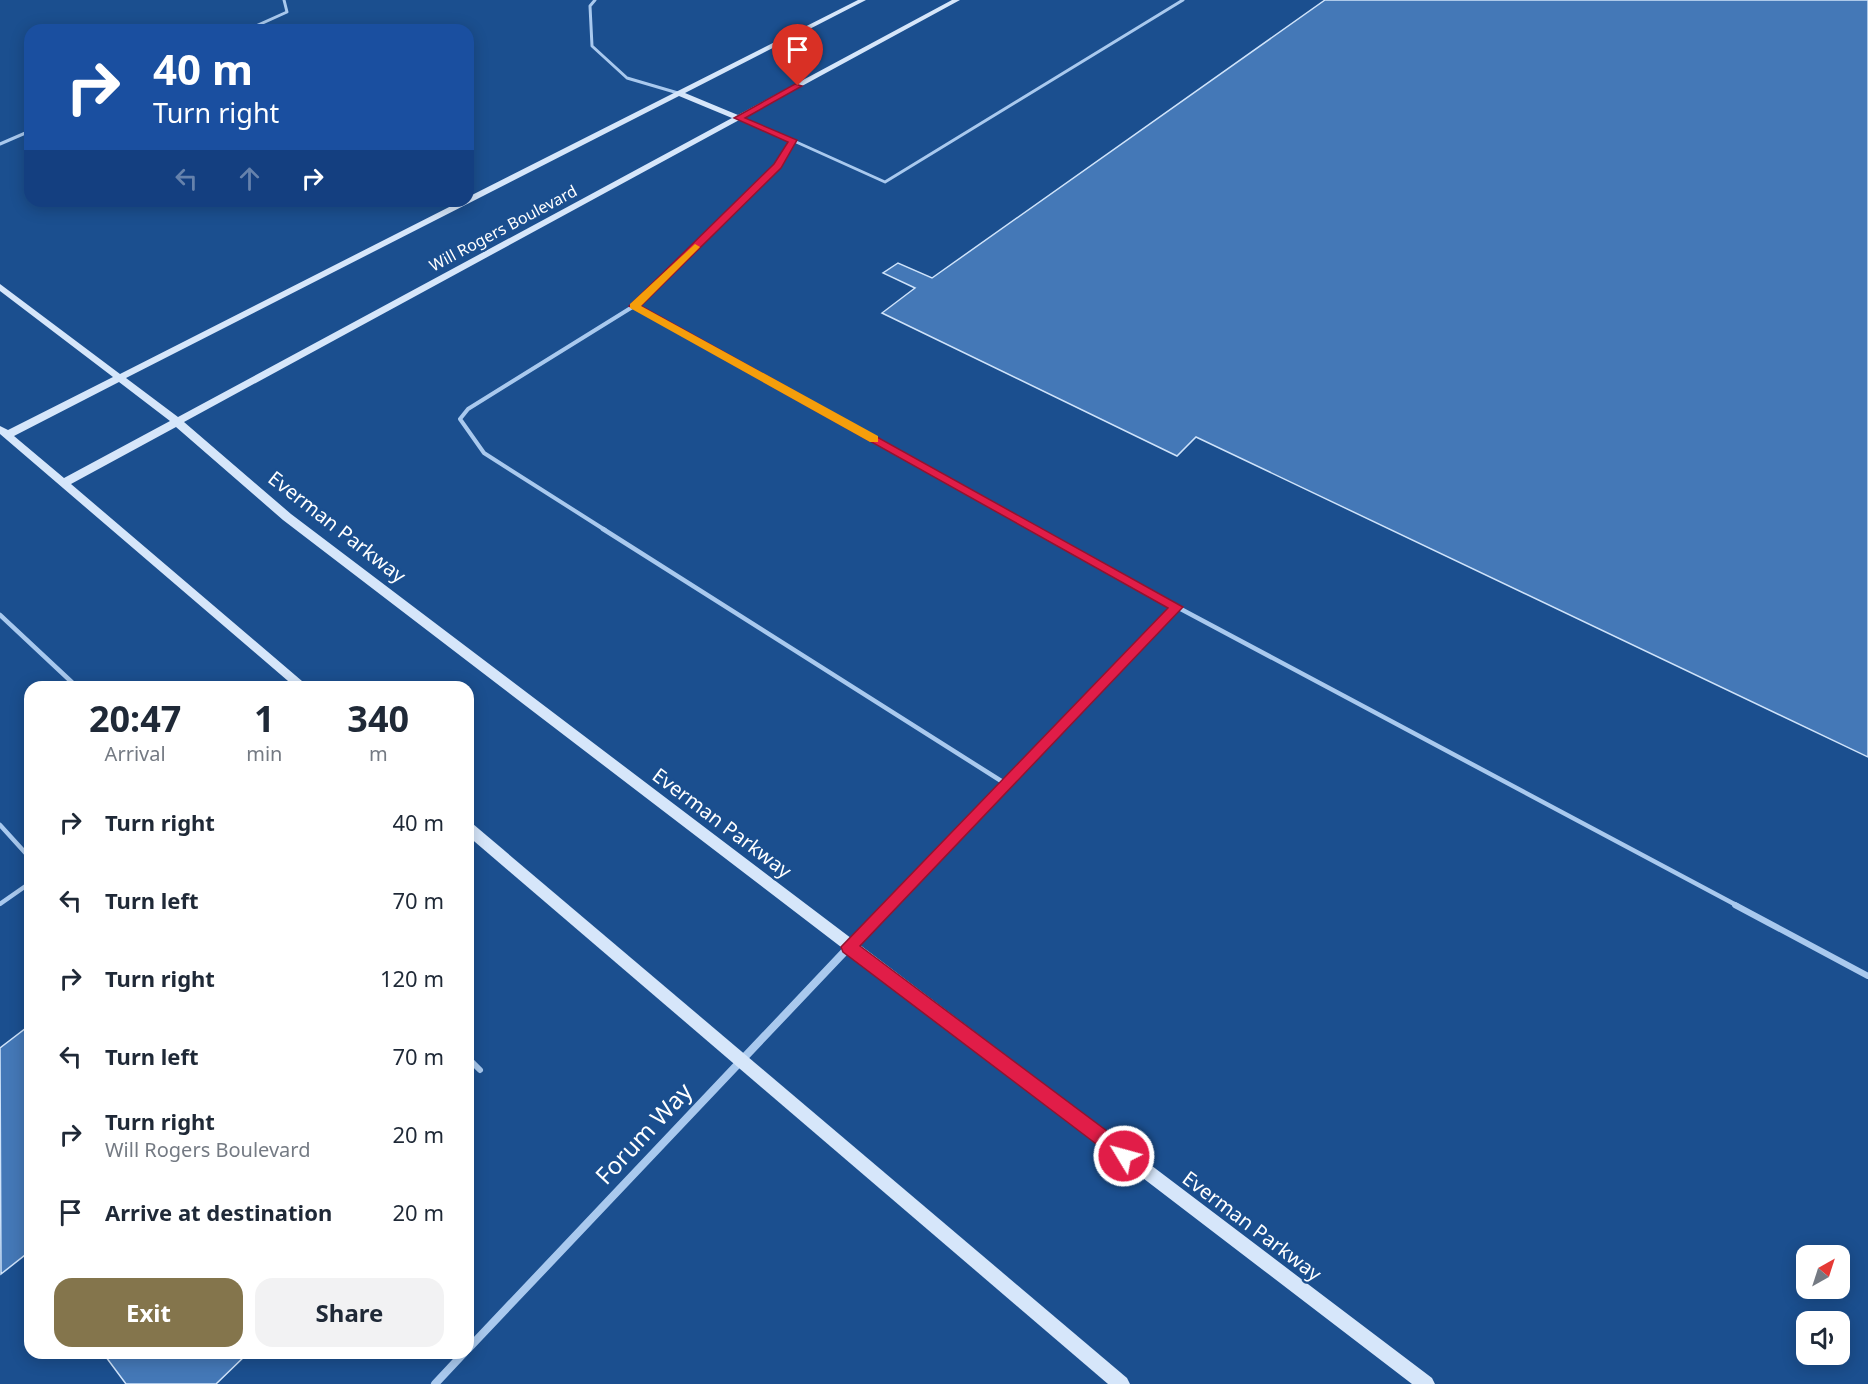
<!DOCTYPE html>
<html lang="en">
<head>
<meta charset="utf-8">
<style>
  body { margin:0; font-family:"Noto Sans",sans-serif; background:#f2f2f3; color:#1f2937; height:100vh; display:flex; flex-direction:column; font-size:22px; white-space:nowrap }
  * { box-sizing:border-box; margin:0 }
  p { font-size:20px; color:#747a83 }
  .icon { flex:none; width:33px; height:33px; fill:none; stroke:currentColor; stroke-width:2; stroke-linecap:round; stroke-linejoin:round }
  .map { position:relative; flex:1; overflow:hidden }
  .sheet { position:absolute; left:24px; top:681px; width:450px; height:678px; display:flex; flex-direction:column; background:#fff; border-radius:18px; box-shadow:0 3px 15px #0003 }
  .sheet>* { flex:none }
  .guide { position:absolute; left:24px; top:24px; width:450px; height:183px; border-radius:18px; box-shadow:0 3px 15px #0003; background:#1a4fa0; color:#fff; overflow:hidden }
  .needle { width:39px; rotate:39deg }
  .buttons { position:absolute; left:1796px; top:1245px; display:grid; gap:12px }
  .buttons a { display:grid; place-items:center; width:54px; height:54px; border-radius:12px; background:#fff; box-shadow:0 3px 15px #0003; font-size:30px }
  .pin { position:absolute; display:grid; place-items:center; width:51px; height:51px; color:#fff; margin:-62px -26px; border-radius:50% 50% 50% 0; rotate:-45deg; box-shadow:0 0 6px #0007 }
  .pin .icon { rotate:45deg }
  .me { position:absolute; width:66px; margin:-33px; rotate:307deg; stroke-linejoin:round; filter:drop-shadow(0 0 4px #0008) }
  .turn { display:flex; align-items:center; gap:21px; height:126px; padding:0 30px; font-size:27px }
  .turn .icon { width:78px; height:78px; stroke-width:2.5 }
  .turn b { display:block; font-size:42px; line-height:51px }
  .lanes { display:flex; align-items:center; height:57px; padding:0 30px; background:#0003; justify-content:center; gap:30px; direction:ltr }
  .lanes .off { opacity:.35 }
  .eta { display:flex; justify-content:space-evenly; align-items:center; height:102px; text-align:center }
  .eta b { font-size:36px; font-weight:700; line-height:42px }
  .cta { display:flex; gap:12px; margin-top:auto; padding:12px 30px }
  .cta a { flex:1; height:69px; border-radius:18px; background:#84754c; color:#fff; font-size:24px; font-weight:700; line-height:69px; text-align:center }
  .cta a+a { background:#f2f2f3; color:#1f2937 }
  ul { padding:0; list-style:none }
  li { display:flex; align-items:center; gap:18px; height:78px; padding:0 30px }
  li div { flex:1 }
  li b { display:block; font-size:22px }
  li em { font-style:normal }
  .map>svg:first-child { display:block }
  .building { fill:#4478b7; stroke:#cfe3fa; stroke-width:1.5 }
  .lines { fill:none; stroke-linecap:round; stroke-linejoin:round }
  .lane-far3 { stroke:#a9c9ee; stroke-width:3 }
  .lane-far2 { stroke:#a9c9ee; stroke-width:4 }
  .lane-far1 { stroke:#a9c9ee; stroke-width:4.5 }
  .lane { stroke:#a9c9ee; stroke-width:6 }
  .street { stroke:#a9c9ee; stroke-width:8 }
  .secondary { fill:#d6e6fa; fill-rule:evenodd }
  .route { fill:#e11d48; stroke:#92132f; stroke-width:1.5 }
  .slow { fill:#f59e0b }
  .labels { text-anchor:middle; stroke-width:4.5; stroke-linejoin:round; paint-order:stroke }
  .far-street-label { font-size:16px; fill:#fff; stroke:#1b4f8f }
  .street-label { font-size:20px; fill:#fff; stroke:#1b4f8f }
  .near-street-label { font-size:24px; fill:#fff; stroke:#1b4f8f }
</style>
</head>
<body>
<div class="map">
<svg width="1868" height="1384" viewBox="0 0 1868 1384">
  <rect width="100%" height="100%" fill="#1b4f8f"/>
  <g class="building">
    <path d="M1325 0H1868V757L1196 437 1177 456 882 313 915 288 883 273 898 263 932 278Z"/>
    <path d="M30 1025V1254L29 1252 1 1274 0 1048Z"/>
    <path d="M103 1353H248L216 1384H126Z"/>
  </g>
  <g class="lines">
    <g class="lane-far3">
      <path d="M595 0 590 6 592 46 627 78 678 93"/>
      <path d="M247 30 287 12 284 0"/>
      <path d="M794 141 885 182 1183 0"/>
      <path d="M0 144 30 131"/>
      <path d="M708 234 777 166 794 141 738 118"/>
    </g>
    <g class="lane-far2">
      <path d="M709 232 634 306 1038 530"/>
      <path d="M605 530 484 453 460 419 468 409 634 306"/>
    </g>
    <g class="lane-far1">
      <path d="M603 529 1006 784"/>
      <path d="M1177 607 1738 906"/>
      <path d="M0 615 77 687"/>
      <path d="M0 825 30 858"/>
      <path d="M0 904 30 883"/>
      <path d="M887 906 1177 607 1035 529"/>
    </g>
    <g class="lane">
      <path d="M1735 905 1868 976"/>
      <path d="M850 945 889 905"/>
      <path d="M468 1058 480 1070"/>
    </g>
    <g class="street">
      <path d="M468 1349 849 947"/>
      <path d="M435 1384 464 1353"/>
    </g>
    <g class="secondary">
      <path d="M858 0H866L685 93 738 115 952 0H960L184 422 291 514 1432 1378 1435 1384H1412L283 520 176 427 71 484 309 687H295L0 434V426L8 430 113 377 0 291V284L120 374 461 201H468V197ZM679 96 732 118 178 417 126 378ZM119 382 170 421 64 478 14 436Z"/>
      <path d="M468 822 473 824 1127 1378 1130 1384H1108L468 836Z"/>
    </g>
  </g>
  <path class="route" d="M795 84 802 86 745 118 797 140 781 168 641 306 1183 607 860 946 1131 1149 1133 1156 1131 1162 1124 1165 843 952 841 947 1168 608 629 306 774 164 788 142 734 118Z"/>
  <path class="slow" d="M695 244 700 247 641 306 878 436V442H870L630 308V304Z"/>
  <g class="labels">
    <g class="far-street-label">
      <text transform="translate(503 228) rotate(-28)" y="6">Will Rogers Boulevard</text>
    </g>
    <g class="street-label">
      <text transform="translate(337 527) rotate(38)" y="7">Everman Parkway</text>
      <text transform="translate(722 823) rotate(37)" y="7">Everman Parkway</text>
      <text transform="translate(1252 1226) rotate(37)" y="7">Everman Parkway</text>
    </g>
    <g class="near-street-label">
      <text transform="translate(644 1134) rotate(-47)" y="8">Forum Way</text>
    </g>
  </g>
</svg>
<div class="buttons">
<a><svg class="needle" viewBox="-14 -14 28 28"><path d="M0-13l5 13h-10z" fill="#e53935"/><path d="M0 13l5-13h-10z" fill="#747a83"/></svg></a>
<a><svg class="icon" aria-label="sound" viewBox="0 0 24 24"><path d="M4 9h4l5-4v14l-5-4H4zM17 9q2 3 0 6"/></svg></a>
</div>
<div class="pin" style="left:798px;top:86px;background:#d93025"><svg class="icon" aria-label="arrive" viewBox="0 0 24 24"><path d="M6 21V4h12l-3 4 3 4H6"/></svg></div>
<svg class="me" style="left:1124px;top:1156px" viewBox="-20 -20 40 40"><circle r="17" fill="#e11d48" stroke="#fff" stroke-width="3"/><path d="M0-11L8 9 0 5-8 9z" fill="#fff"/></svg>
<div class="guide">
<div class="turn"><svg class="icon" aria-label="right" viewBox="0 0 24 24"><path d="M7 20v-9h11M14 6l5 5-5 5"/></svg><div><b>40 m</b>Turn right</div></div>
<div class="lanes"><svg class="icon off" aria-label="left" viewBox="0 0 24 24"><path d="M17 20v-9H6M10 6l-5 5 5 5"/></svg><svg class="icon off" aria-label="ahead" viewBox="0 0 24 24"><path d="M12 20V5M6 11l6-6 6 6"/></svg><svg class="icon" aria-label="right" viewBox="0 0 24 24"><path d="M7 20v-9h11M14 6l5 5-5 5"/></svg></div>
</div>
<section class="sheet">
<div class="eta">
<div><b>20:47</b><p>Arrival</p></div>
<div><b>1</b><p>min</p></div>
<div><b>340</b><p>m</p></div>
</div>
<ul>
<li><svg class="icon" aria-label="right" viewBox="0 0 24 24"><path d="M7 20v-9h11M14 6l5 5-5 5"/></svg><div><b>Turn right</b></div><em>40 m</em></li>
<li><svg class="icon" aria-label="left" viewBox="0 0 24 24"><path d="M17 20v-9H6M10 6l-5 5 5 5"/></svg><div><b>Turn left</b></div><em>70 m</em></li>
<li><svg class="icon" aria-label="right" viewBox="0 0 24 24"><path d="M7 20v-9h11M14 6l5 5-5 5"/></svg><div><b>Turn right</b></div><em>120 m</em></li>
<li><svg class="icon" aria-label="left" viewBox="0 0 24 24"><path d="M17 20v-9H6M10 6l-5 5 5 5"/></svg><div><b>Turn left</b></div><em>70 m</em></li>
<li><svg class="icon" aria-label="right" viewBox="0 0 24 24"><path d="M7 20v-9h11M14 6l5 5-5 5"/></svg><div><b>Turn right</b><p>Will Rogers Boulevard</p></div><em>20 m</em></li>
<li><svg class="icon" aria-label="arrive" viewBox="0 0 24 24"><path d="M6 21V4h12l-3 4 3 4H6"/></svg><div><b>Arrive at destination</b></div><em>20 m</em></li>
</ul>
<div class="cta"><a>Exit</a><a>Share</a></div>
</section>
</div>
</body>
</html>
